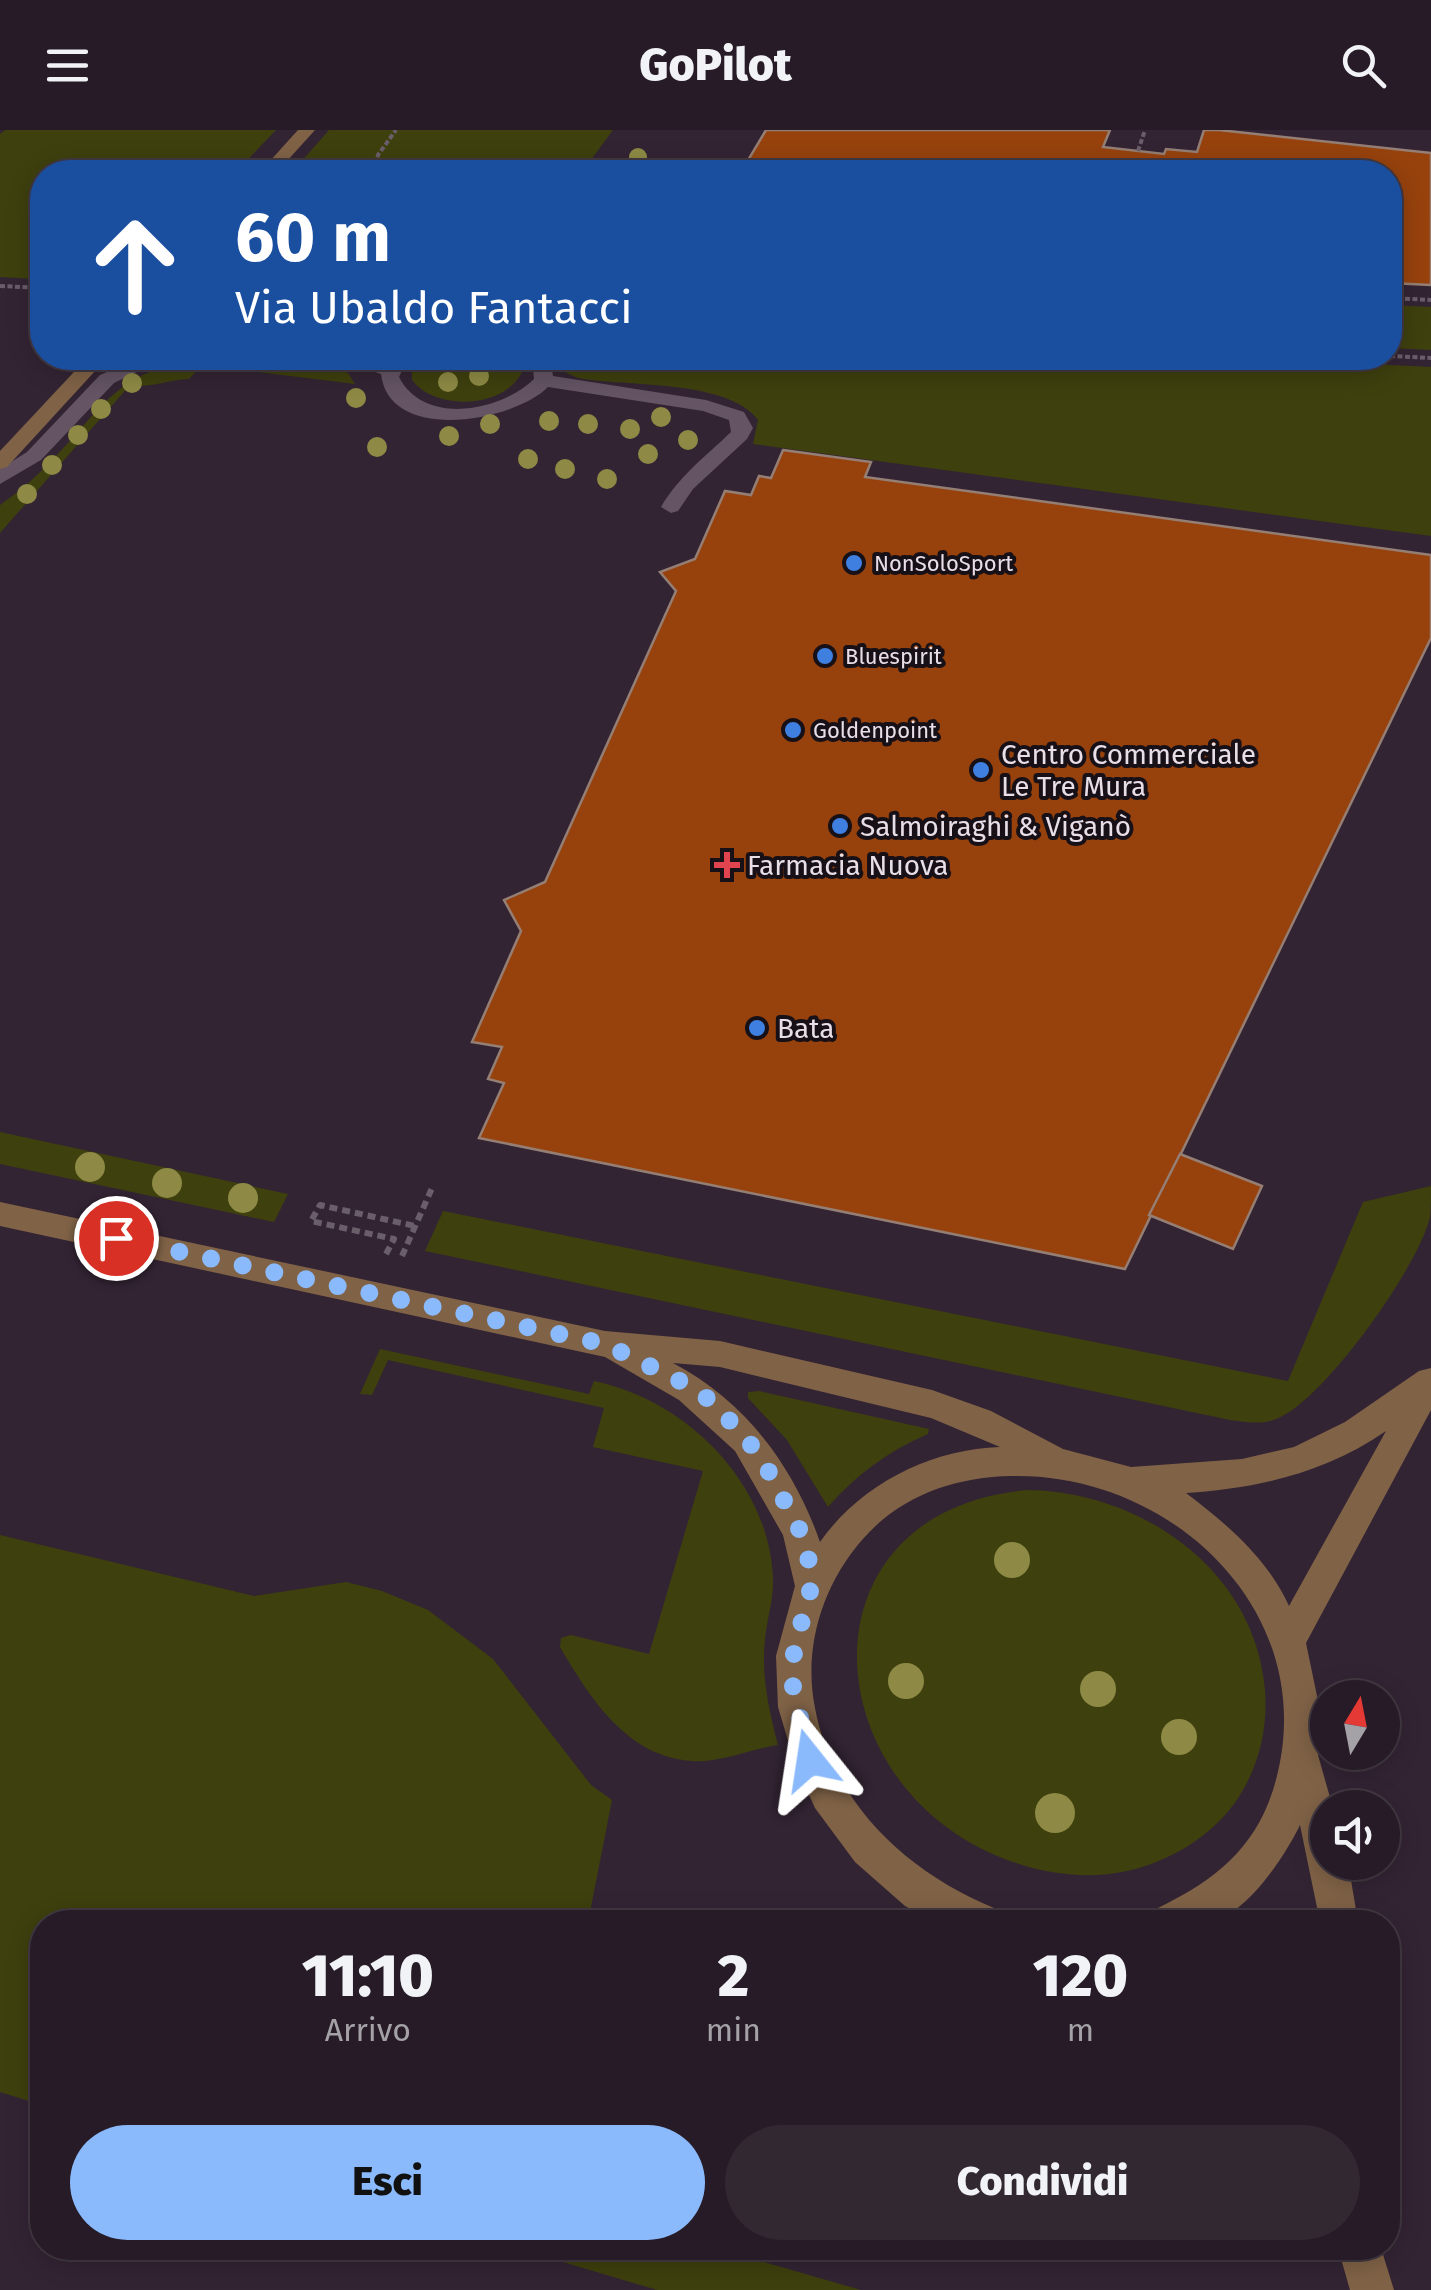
<!DOCTYPE html>
<html lang="it">
<head>
<meta charset="utf-8">
<style>
  body { margin:0; font-family:"Fira Sans",sans-serif; background:#322832; color:#f1f3f6; height:100vh; display:flex; flex-direction:column; font-size:38px; white-space:nowrap }
  * { box-sizing:border-box; margin:0 }
  p { font-size:32px; color:#a4a1a7 }
  .icon { flex:none; width:55px; height:55px; fill:none; stroke:currentColor; stroke-width:2; stroke-linecap:round; stroke-linejoin:round }
  .map { position:relative; flex:1; overflow:hidden }
  .panel { position:absolute; left:30px; top:1780px; width:1370px; height:350px; display:flex; flex-direction:column; background:#261b26; border-radius:40px; box-shadow:0 5px 25px #0003,0 0 0 2px #423943 }
  .panel>* { flex:none }
  .hud { position:absolute; left:30px; top:30px; width:1372px; height:210px; border-radius:40px; box-shadow:0 5px 25px #0003,0 0 0 2px #423943; background:#1a4fa0; color:#fff; overflow:hidden }
  .needle { width:65px; rotate:10deg }
  .fabs { position:absolute; left:1310px; top:1550px; display:grid; gap:20px }
  .fabs a { display:grid; place-items:center; width:90px; height:90px; border-radius:50%; background:#261b26; box-shadow:0 5px 25px #0003,0 0 0 2px #423943; font-size:50px }
  .pin { position:absolute; display:grid; place-items:center; width:85px; height:85px; color:#fff; margin:-42px; border:5px solid #fff; border-radius:50%; box-shadow:0 2px 10px #0007 }
  .me { position:absolute; width:110px; margin:-55px; rotate:345deg; stroke-linejoin:round; filter:drop-shadow(0 0 8px #0008) }
  .turn { display:flex; align-items:center; gap:35px; height:210px; padding:0 40px; font-size:45px }
  .turn .icon { width:130px; height:130px; stroke-width:2.5 }
  .turn b { display:block; font-size:70px; line-height:85px }
  .eta { display:flex; justify-content:space-evenly; align-items:center; height:170px; text-align:center }
  .eta b { font-size:60px; font-weight:800; line-height:70px }
  .button { display:flex; gap:20px; margin-top:auto; padding:20px 40px }
  .button a { flex:1; height:115px; border-radius:60px; background:#8bbafc; color:#111; font-size:40px; font-weight:800; line-height:115px; text-align:center }
  .button a+a { background:#322832; color:#f1f3f6 }
  header { display:flex; justify-content:space-between; align-items:center; height:130px; padding:0 40px; background:#261b26; font-size:45px; font-weight:800 }
  .map>svg:first-child { display:block }
  .green { fill:#3e400e }
  .building { fill:#97420d; stroke:#957e73; stroke-width:2.5 }
  .lines { fill:none; stroke-linecap:round; stroke-linejoin:round }
  .path-far1 { stroke:#6b5e6b; stroke-width:4; stroke-dasharray:5 2.5; stroke-linecap:butt }
  .path { stroke:#6b5e6b; stroke-width:6; stroke-dasharray:8 5; stroke-linecap:butt }
  .lane { fill:#645464; fill-rule:evenodd }
  .secondary { fill:#806347; fill-rule:evenodd }
  .tree { fill:#8e8a45 }
  .route { stroke:#8bbafc; stroke-width:18; stroke-dasharray:0 32.4 }
  .shop-dot { fill:#3f7fe0; stroke:#171017; stroke-width:4 }
  .health-dot { fill:#e0444e; stroke:#171017; stroke-width:4 }
  .labels { text-anchor:middle; stroke-width:8; stroke-linejoin:round; paint-order:stroke }
  .far-poi-label { font-size:22px; fill:#e8dee8; stroke:#171017; text-anchor:start }
  .poi-label { font-size:28px; fill:#e8dee8; stroke:#171017; text-anchor:start }
</style>
</head>
<body>
<header><svg class="icon" aria-label="menu" viewBox="0 0 24 24"><path d="M4 6h16M4 12h16M4 18h16"/></svg>GoPilot<svg class="icon" aria-label="search" viewBox="0 0 24 24"><circle cx="10" cy="10" r="6"/><path d="M15 15l6 6"/></svg></header>
<div class="map">
<svg width="1431" height="2160" viewBox="0 0 1431 2160">
  <rect width="100%" height="100%" fill="#332433"/>
  <g class="green">
    <path d="M5 0H276L236 42H42V138L35 149 0 147V4Z"/>
    <path d="M329 0H613L582 42H292Z"/>
    <path d="M1390 175 1431 177V220L1390 218Z"/>
    <path d="M423 228H514L522 242C504 279 435 281 412 250V239Z"/>
    <path d="M554 228H1248L1431 237V406L753 314 758 290C728 249 626 257 578 248L560 240Z"/>
    <path d="M218 230 261 235 275 231 335 239 348 243 355 254 202 235 189 249C164 250 156 258 130 255L0 403V375C12 366 25 357 36 346 103 284 112 232 218 230Z"/>
    <path d="M0 1002 288 1064 274 1092 0 1034Z"/>
    <path d="M1431 1056C1431 1066 1431 1078 1430 1087 1419 1136 1323 1272 1276 1289 1261 1295 1245 1292 1230 1290L425 1121 443 1081 1288 1251 1363 1072Z"/>
    <path d="M380 1219 589 1264 594 1251C686 1270 769 1352 773 1448 774 1469 767 1488 765 1509 761 1546 769 1580 778 1615 750 1619 720 1633 692 1631 627 1627 590 1568 560 1517L561 1508 571 1505 649 1524 703 1341 593 1317 604 1278 388 1230 372 1265 360 1264Z"/>
    <path d="M759 1261 929 1299 928 1304C888 1321 856 1345 828 1377L787 1310 748 1268V1262Z"/>
    <path d="M1028 1360C1142 1362 1255 1440 1265 1560 1268 1602 1258 1640 1234 1674 1209 1708 1168 1732 1127 1741 1091 1749 1051 1745 1016 1733 813 1666 791 1381 1028 1360Z"/>
    <path d="M0 1405 254 1466 346 1452 382 1461 428 1480 493 1529 591 1655 612 1670 588 1792H42V1975L0 1962Z"/>
    <path d="M516 2118H754L753 2129 861 2160H657Z"/>
  </g>
  <g class="building">
    <path d="M766 0H1110L1103 17 1164 24 1166 19 1197 22 1204 0H1219L1431 23V155L1390 153V42H741Z"/>
    <path d="M783 320 871 332 865 347 1431 425V508L1125 1139 479 1008 504 953 488 949 502 917 472 912 521 801 504 770 545 752 676 461 660 442 695 429 725 361 751 365 759 346 771 348Z"/>
    <path d="M1180 1024 1262 1056 1233 1119 1149 1085Z"/>
  </g>
  <g class="lines">
    <g class="path-far1">
      <path d="M1138 21 1145 0"/>
      <path d="M374 42 378 25 396 0"/>
      <path d="M0 156 42 158"/>
      <path d="M1390 168 1431 170"/>
      <path d="M1390 226 1431 228"/>
    </g>
    <g class="path">
      <path d="M386 1124 394 1109 311 1091 320 1075 415 1096"/>
      <path d="M402 1126 432 1058"/>
    </g>
    <g class="lane">
      <path d="M140 228H165L114 253 41 330 0 354V339L27 322 100 245Z"/>
      <path d="M334 228H363L386 234 390 228H408L399 247C424 296 500 282 534 249L532 228H550L553 246 706 270 744 282 753 298 747 309 693 359 678 381 671 383 661 377C679 346 705 327 731 302L729 290 703 281 548 257C513 292 389 314 381 244Z"/>
    </g>
    <g class="secondary">
      <path d="M298 0H315L277 42H260Z"/>
      <path d="M87 228H107L7 337 0 339V321Z"/>
      <path d="M0 1072 605 1201 720 1211 932 1260 991 1281 1063 1319 1131 1337 1242 1329 1294 1317 1345 1292 1419 1241 1431 1238V1280L1306 1513 1322 1590 1318 1625 1333 1678H1328V1732H1348L1358 1792H1320L1300 1695C1285 1726 1246 1786 1209 1792 1191 1796 1171 1792 1153 1792L1158 1778C1231 1743 1270 1702 1282 1620 1303 1464 1159 1342 1011 1346 954 1347 900 1366 862 1410 822 1456 803 1518 815 1578 833 1674 907 1742 994 1778L1000 1792H934L905 1776 855 1732 815 1678 795 1634 778 1577 776 1526 795 1456 783 1405 735 1321 679 1270 605 1227 0 1096ZM673 1233 720 1237 931 1288 1000 1317C930 1319 860 1355 820 1412 793 1335 745 1271 673 1233ZM1386 1301 1289 1476C1267 1428 1228 1395 1186 1363 1259 1358 1325 1343 1386 1301Z"/>
      <path d="M1338 2118H1381L1394 2160H1350Z"/>
    </g>
  </g>
  <g class="tree">
    <circle cx="638" cy="27" r="9"/>
    <circle cx="479" cy="246" r="10"/>
    <circle cx="448" cy="252" r="10"/>
    <circle cx="132" cy="253" r="10"/>
    <circle cx="356" cy="268" r="10"/>
    <circle cx="101" cy="279" r="10"/>
    <circle cx="661" cy="287" r="10"/>
    <circle cx="549" cy="291" r="10"/>
    <circle cx="490" cy="294" r="10"/>
    <circle cx="588" cy="294" r="10"/>
    <circle cx="630" cy="299" r="10"/>
    <circle cx="78" cy="305" r="10"/>
    <circle cx="449" cy="306" r="10"/>
    <circle cx="688" cy="310" r="10"/>
    <circle cx="377" cy="317" r="10"/>
    <circle cx="648" cy="324" r="10"/>
    <circle cx="528" cy="329" r="10"/>
    <circle cx="52" cy="335" r="10"/>
    <circle cx="565" cy="339" r="10"/>
    <circle cx="607" cy="349" r="10"/>
    <circle cx="27" cy="364" r="10"/>
    <circle cx="90" cy="1037" r="15"/>
    <circle cx="167" cy="1053" r="15"/>
    <circle cx="243" cy="1068" r="15"/>
    <circle cx="1012" cy="1430" r="18"/>
    <circle cx="906" cy="1551" r="18"/>
    <circle cx="1098" cy="1559" r="18"/>
    <circle cx="1179" cy="1607" r="18"/>
    <circle cx="1055" cy="1683" r="20"/>
  </g>
  <g class="lines">
    <path class="route" d="M116 1108 605 1214 688 1255 714 1273 760 1325 806 1412 812 1454 794 1520 793 1557 810 1630"/>
  </g>
  <g class="shop-dot">
    <circle cx="854" cy="433" r="10"/>
    <circle cx="825" cy="526" r="10"/>
    <circle cx="793" cy="600" r="10"/>
    <circle cx="981" cy="640" r="10"/>
    <circle cx="840" cy="696" r="10"/>
    <circle cx="757" cy="898" r="10"/>
  </g>
  <path class="health-dot" d="M722 720h10v10h10v10h-10v10h-10v-10h-10v-10h10z"/>
  <g class="labels">
    <g class="far-poi-label">
      <text x="874" y="441">NonSoloSport</text>
      <text x="845" y="534">Bluespirit</text>
      <text x="813" y="608">Goldenpoint</text>
    </g>
    <g class="poi-label">
      <text x="1001" y="634">Centro Commerciale<tspan x="1001" dy="32">Le Tre Mura</tspan></text>
      <text x="860" y="706">Salmoiraghi &amp; Viganò</text>
      <text x="747" y="745">Farmacia Nuova</text>
      <text x="777" y="908">Bata</text>
    </g>
  </g>
</svg>
<div class="fabs">
<a><svg class="needle" viewBox="-14 -14 28 28"><path d="M0-13l5 13h-10z" fill="#e53935"/><path d="M0 13l5-13h-10z" fill="#a4a1a7"/></svg></a>
<a><svg class="icon" aria-label="sound" viewBox="0 0 24 24"><path d="M4 9h4l5-4v14l-5-4H4zM17 9q2 3 0 6"/></svg></a>
</div>
<div class="pin" style="left:116px;top:1108px;background:#d93025"><svg class="icon" aria-label="arrive" viewBox="0 0 24 24"><path d="M6 21V4h12l-3 4 3 4H6"/></svg></div>
<svg class="me" style="left:810px;top:1630px" viewBox="-20 -20 40 40"><path d="M0-17L14 15 0 8-14 15z" fill="#8bbafc" stroke="#fff" stroke-width="4"/></svg>
<div class="hud">
<div class="turn"><svg class="icon" aria-label="ahead" viewBox="0 0 24 24"><path d="M12 20V5M6 11l6-6 6 6"/></svg><div><b>60 m</b>Via Ubaldo Fantacci</div></div>
</div>
<section class="panel">
<div class="eta">
<div><b>11:10</b><p>Arrivo</p></div>
<div><b>2</b><p>min</p></div>
<div><b>120</b><p>m</p></div>
</div>
<div class="button"><a>Esci</a><a>Condividi</a></div>
</section>
</div>
</body>
</html>
